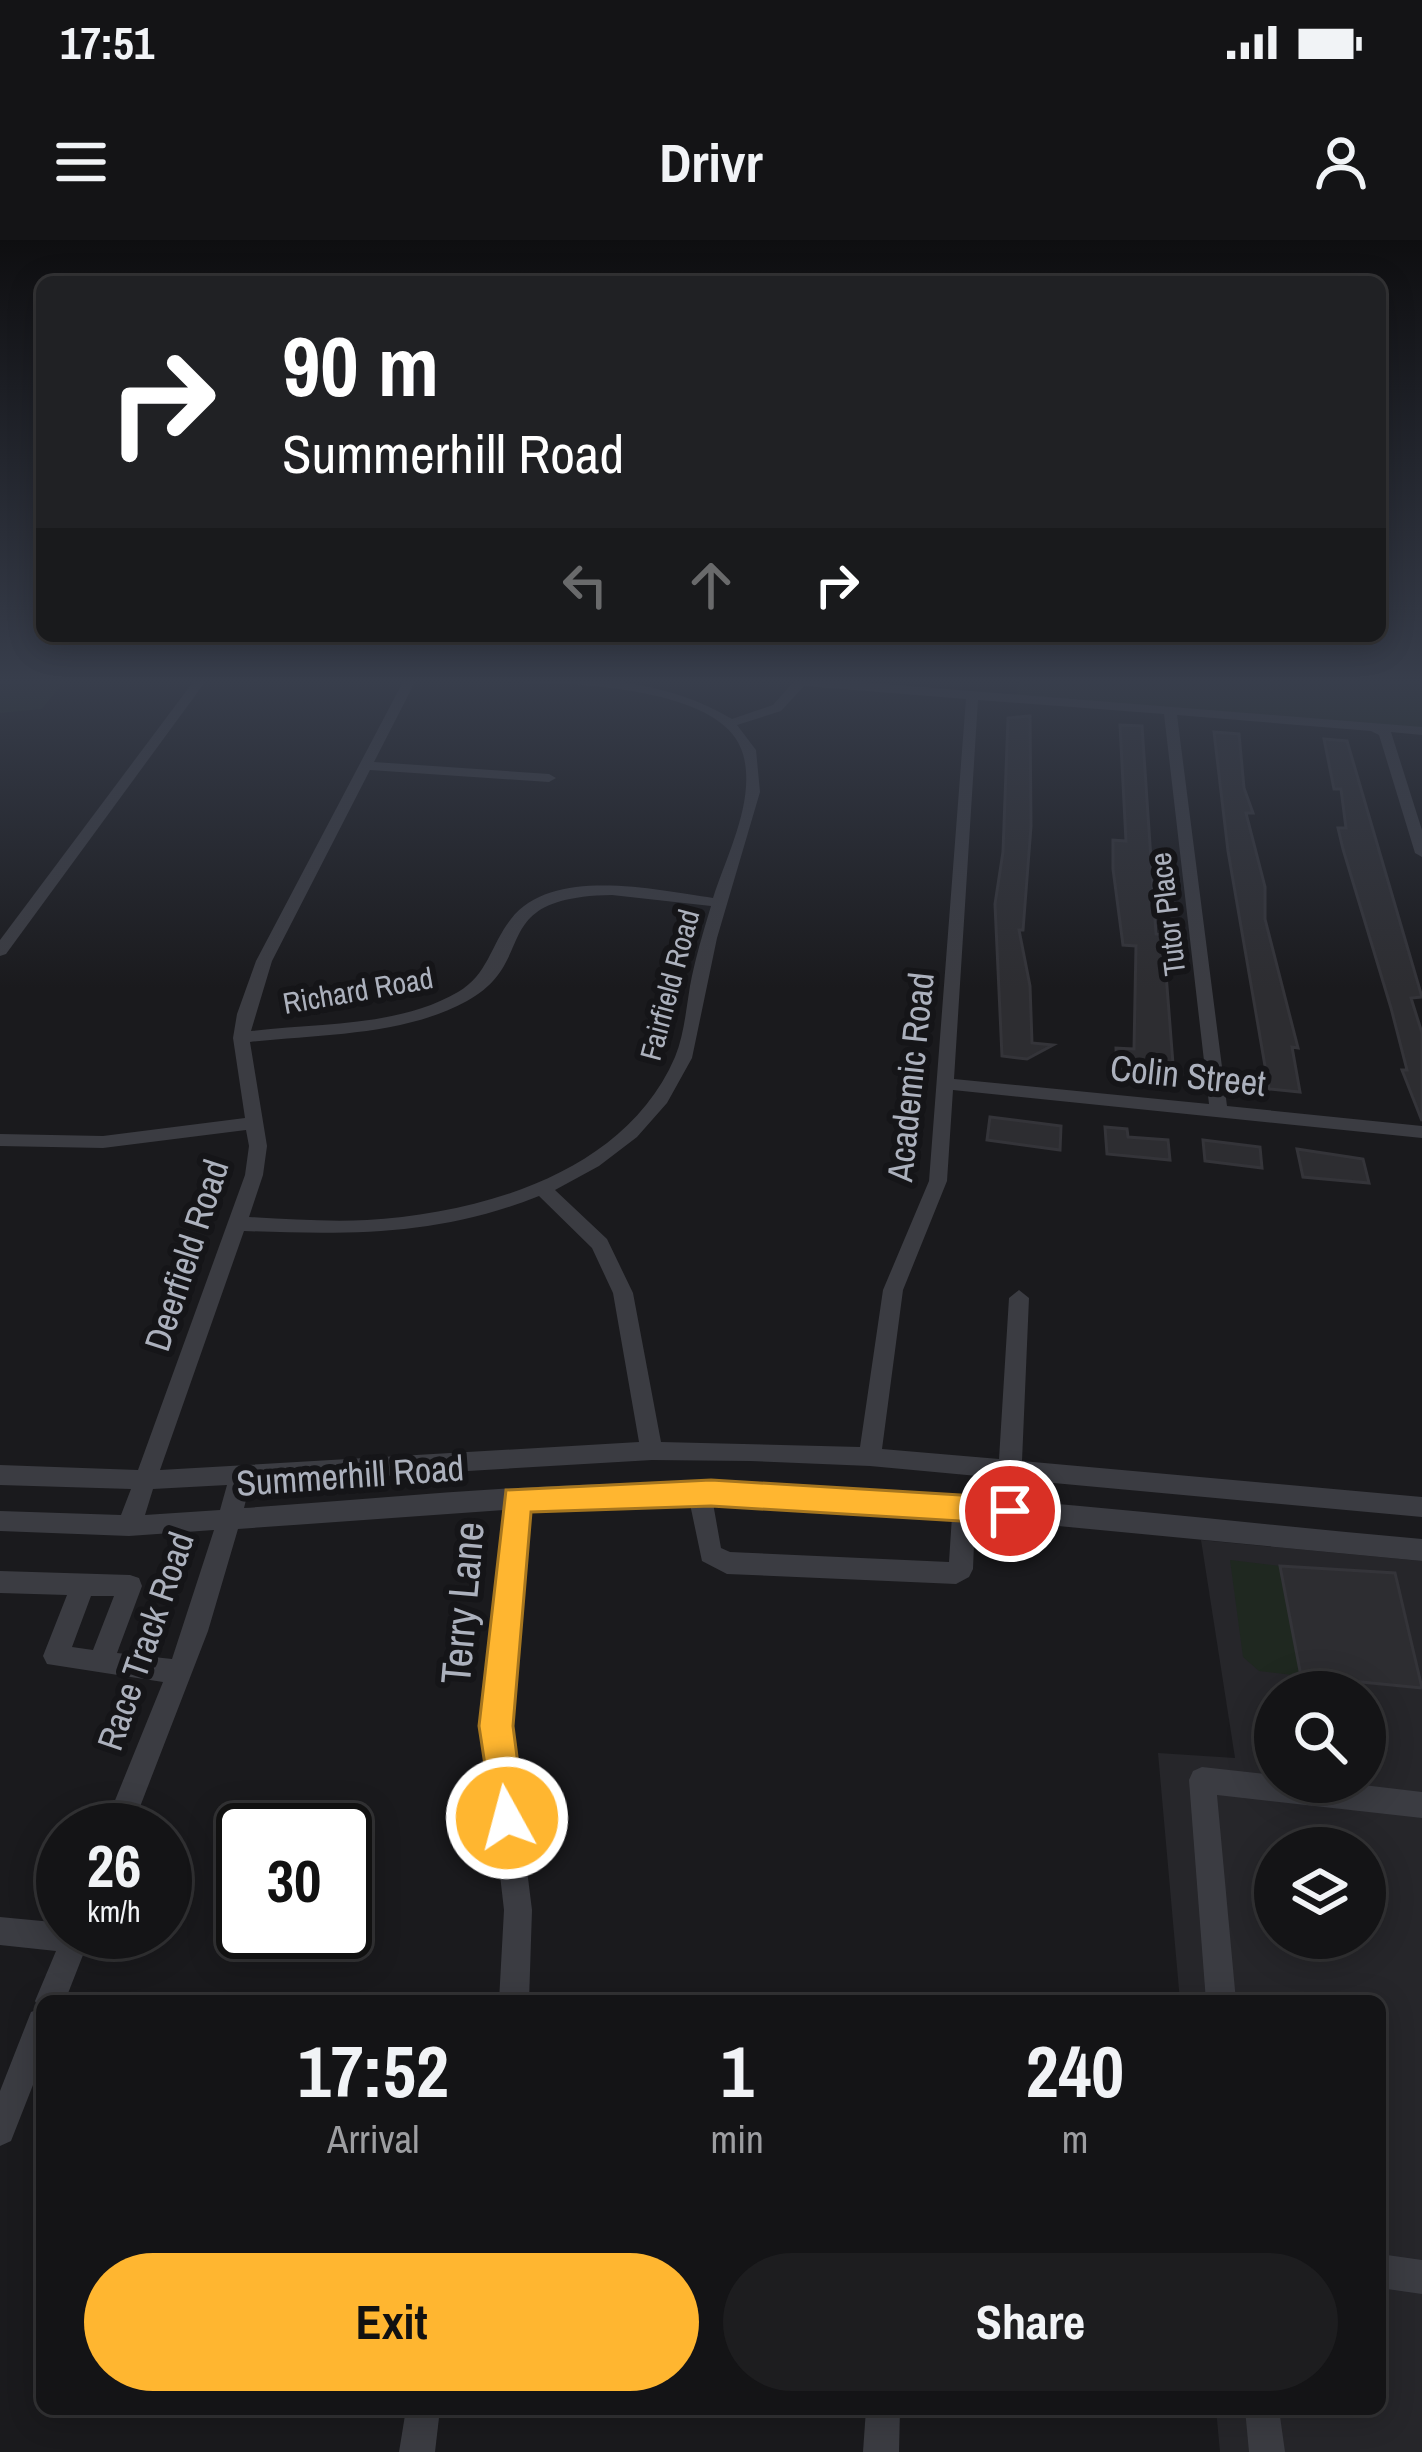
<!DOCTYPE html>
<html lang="en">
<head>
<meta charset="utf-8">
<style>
  body { margin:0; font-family:"Archivo Narrow",sans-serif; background:#1d1d1f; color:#f1f3f6; height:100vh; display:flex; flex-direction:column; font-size:45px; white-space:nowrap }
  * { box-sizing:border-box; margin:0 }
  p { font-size:39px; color:#9d9ea1 }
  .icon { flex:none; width:66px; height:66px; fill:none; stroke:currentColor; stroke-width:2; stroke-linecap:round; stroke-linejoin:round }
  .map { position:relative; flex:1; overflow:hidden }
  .sheet { position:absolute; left:36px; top:1755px; width:1350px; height:420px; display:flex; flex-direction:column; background:#141416; border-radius:18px; box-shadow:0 6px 30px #0003,0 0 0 3px #333335 }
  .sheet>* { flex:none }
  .hud { position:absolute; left:36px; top:36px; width:1350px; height:366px; border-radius:18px; box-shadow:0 6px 30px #0003,0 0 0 3px #333335; background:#202124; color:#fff; overflow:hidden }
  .tools { position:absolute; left:1254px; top:1431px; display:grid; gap:24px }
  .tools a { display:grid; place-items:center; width:132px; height:132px; border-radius:50%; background:#141416; box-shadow:0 6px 30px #0003,0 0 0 3px #333335; font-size:60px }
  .speed { position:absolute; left:36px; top:1563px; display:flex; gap:24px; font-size:60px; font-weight:700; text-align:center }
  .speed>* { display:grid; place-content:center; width:156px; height:156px; border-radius:50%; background:#141416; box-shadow:0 6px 30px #0003,0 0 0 3px #333335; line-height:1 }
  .speed small { font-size:30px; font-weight:400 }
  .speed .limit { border:6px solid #111; border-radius:18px; background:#fff; color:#111 }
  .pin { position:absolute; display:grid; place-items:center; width:102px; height:102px; color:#fff; margin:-51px; border:6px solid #fff; border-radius:50%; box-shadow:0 3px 12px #0007 }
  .me { position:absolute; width:132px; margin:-66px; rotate:353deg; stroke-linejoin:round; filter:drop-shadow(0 0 9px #0008) }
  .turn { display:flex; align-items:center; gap:42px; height:252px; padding:0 48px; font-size:54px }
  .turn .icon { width:156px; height:156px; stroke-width:2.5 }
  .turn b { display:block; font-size:84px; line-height:102px }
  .lanes { display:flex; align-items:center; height:114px; padding:0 48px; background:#0003; justify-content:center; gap:60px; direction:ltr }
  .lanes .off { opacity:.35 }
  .eta { display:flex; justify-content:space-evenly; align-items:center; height:204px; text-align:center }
  .eta b { font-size:72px; font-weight:800; line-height:84px }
  .button { display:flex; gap:24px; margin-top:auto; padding:24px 48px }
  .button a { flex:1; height:138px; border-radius:72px; background:#ffb630; color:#111; font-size:48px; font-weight:800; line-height:138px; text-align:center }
  .button a+a { background:#1d1d1f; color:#f1f3f6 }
  .status { display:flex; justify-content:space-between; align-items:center; height:84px; padding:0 60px; background:#141416; direction:ltr }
  .status svg { height:33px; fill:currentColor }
  header { display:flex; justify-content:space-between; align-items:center; height:156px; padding:0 48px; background:#141416; font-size:54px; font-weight:800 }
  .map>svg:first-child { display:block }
  .built { fill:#26262a; fill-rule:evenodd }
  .green { fill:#1f2820 }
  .building { fill:#2d2d31; stroke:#343439; stroke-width:3 }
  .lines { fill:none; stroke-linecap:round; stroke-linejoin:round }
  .minor { fill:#3b3c42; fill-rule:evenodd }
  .route { fill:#ffb630; stroke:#a6761f; stroke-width:3 }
  .labels { text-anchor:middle; stroke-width:12; stroke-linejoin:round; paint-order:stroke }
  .far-street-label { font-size:30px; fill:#acb1bd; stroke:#151518 }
  .street-label { font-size:36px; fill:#acb1bd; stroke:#151518 }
  .near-street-label { font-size:42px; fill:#acb1bd; stroke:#151518 }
</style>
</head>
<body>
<div class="status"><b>17:51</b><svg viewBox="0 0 49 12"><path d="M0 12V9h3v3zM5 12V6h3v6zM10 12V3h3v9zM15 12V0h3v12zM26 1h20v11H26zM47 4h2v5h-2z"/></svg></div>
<header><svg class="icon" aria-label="menu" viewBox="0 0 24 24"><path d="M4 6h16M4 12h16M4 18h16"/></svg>Drivr<svg class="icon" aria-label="person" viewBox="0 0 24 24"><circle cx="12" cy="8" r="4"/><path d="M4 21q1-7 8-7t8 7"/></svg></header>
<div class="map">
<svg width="1422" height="2212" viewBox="0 0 1422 2212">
  <rect width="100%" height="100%" fill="#1a1a1d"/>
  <path class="built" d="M1201 1300 1422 1321V2212H1220L1216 2169H1380V1761H1180L1158 1513 1235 1518ZM1275 1452H1365V1542H1275ZM1275 1608H1365V1698H1275Z"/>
  <g class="green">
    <path d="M0 438H67L42 469 0 473Z"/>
    <path d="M1019 438H1422V491L1016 459Z"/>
    <path d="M1230 1320 1280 1326 1301 1436 1259 1431 1243 1417Z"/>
  </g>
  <g class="building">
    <path d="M1030 476 1031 586 1023 690H1019L1030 746 1032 803 1053 805 1027 819 1002 816 995 664 1003 612 1008 478Z"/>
    <path d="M1120 485 1142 486 1156 694 1163 695 1174 837 1117 831 1116 808 1134 809 1136 706 1123 705 1113 629V600L1126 601Z"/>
    <path d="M1214 492 1239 494 1244 548 1253 573H1246L1265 647V679L1298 808 1292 807 1300 852 1269 849 1228 611Z"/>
    <path d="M1324 499 1347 501 1422 757 1411 758 1422 793V881L1402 830H1407L1391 768 1343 609 1338 588H1346L1341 549H1334Z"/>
    <path d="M990 877 1061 886 1060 910 987 900Z"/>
    <path d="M1105 887 1127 889 1128 897 1168 900 1170 920 1107 914Z"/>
    <path d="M1203 900 1260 907 1262 928 1205 921Z"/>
    <path d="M1297 909 1363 919 1369 943 1303 937Z"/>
    <path d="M1280 1326 1395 1333 1422 1448 1301 1436Z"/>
  </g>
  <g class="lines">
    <g class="minor">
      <path d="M196 438H208L6 714 0 716V700Z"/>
      <path d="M405 438H417L374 522 549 534 556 538 549 542 370 530 272 721 251 791C318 783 398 787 458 752 488 735 491 704 511 679 552 626 656 650 713 658 727 614 756 560 743 514 722 435 518 442 452 442L446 438C543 438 645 427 732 479L773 465 797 438H810L1422 487V495L1391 492 1422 590V617L1415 613 1379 495 1371 491 1177 475 1227 866 1422 886V898L953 850 947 941 903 1050 882 1209 999 1219 1009 1058 1019 1050 1029 1058 1022 1221 1422 1257V1277L870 1226 750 1221 652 1220 250 1244 244 1268C400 1257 559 1240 715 1243 951 1248 1187 1278 1422 1299V1321L975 1278 973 1329 969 1337 956 1344 727 1334 702 1321 690 1264 528 1269 509 1486 532 1670 529 1761H499L504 1670 483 1486 504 1270 238 1289 208 1391 131 1590H103L163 1442 47 1424 43 1416 67 1355 0 1353V1331L130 1335 139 1338 142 1346 117 1413 172 1419 214 1290 129 1296 0 1291V1271L121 1275 131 1249 0 1245V1225L138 1230 245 935 249 906 246 890 103 908 0 906V894L103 896 245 878 233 798 237 774 256 721ZM804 446 966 459 929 941 883 1050 860 1207 661 1202 633 1053 607 999 555 950 599 926 637 897 667 863 692 818 717 698 760 552 756 510 737 485 781 471ZM978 460 1164 474 1209 864 954 839ZM612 655 711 666C703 693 695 719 690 746 686 770 684 795 675 817 625 933 482 973 367 980 328 982 288 979 249 977L263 935 267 906 250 802C321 794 403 796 467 761 541 721 484 657 612 655ZM539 956 592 1008 613 1053 639 1202 160 1230 244 991C350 995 438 996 539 956ZM227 1245 220 1270 145 1275 153 1249ZM713 1263 877 1269 952 1276 949 1322 730 1312 721 1308ZM91 1356H114L93 1410 72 1407Z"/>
      <path d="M1202 1527 1275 1535V1542H1338L1422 1552V1578L1217 1555 1236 1761H1206L1189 1540 1193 1531Z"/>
      <path d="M0 1677 63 1683V1692H92L65 1761H42V1822L11 1901 0 1906V1851L31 1772 39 1769 35 1761 56 1711 0 1705Z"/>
      <path d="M1380 2014 1422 2020V2054L1380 2048Z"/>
      <path d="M406 2169H440L435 2212H399Z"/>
      <path d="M866 2169H900L899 2212H863Z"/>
      <path d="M1245 2169H1279L1285 2212H1249Z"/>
    </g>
  </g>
  <linearGradient id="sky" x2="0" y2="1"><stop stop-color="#0e0e10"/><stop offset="0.59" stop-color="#383e4c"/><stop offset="1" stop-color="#383e4c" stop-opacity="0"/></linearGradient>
  <rect width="1422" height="748" fill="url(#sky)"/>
  <path class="route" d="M711 1240 1010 1258 1025 1271 1010 1284 711 1266 531 1272 513 1486 525 1578 519 1590 507 1595 495 1590 479 1486 506 1250Z"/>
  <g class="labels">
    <g class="far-street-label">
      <text transform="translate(1168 674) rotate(-97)" y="10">Tutor Place</text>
      <text transform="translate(670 745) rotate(-75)" y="10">Fairfield Road</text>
      <text transform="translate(358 751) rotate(-10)" y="10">Richard Road</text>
    </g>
    <g class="street-label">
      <text transform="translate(1188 835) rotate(6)" y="13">Colin Street</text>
      <text transform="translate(910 837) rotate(-84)" y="13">Academic Road</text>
      <text transform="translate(186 1015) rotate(-72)" y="13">Deerfield Road</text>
      <text transform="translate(350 1235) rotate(-4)" y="13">Summerhill Road</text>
      <text transform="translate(145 1401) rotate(-71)" y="13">Race Track Road</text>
    </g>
    <g class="near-street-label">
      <text transform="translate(462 1363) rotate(-85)" y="15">Terry Lane</text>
    </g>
  </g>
</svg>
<div class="tools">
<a><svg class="icon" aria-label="search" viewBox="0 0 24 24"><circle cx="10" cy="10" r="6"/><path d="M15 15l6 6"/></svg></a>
<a><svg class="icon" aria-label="layers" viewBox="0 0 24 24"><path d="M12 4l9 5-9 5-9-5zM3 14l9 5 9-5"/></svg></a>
</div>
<div class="speed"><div>26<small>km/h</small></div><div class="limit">30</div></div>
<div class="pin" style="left:1010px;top:1271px;background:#d93025"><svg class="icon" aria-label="arrive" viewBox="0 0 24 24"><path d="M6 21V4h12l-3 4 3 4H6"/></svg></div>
<svg class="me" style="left:507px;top:1578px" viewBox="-20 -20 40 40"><circle r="17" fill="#ffb630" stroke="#fff" stroke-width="3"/><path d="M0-11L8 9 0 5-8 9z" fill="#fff"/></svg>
<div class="hud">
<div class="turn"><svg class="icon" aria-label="right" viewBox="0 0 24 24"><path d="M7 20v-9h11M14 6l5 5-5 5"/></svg><div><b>90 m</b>Summerhill Road</div></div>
<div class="lanes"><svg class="icon off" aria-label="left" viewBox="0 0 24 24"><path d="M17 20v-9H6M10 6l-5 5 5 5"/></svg><svg class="icon off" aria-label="ahead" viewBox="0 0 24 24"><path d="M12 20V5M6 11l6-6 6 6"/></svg><svg class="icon" aria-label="right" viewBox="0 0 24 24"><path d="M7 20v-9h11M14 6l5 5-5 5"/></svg></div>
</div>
<section class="sheet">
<div class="eta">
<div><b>17:52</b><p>Arrival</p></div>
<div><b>1</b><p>min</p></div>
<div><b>240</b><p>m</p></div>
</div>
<div class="button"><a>Exit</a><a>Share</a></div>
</section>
</div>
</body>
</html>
